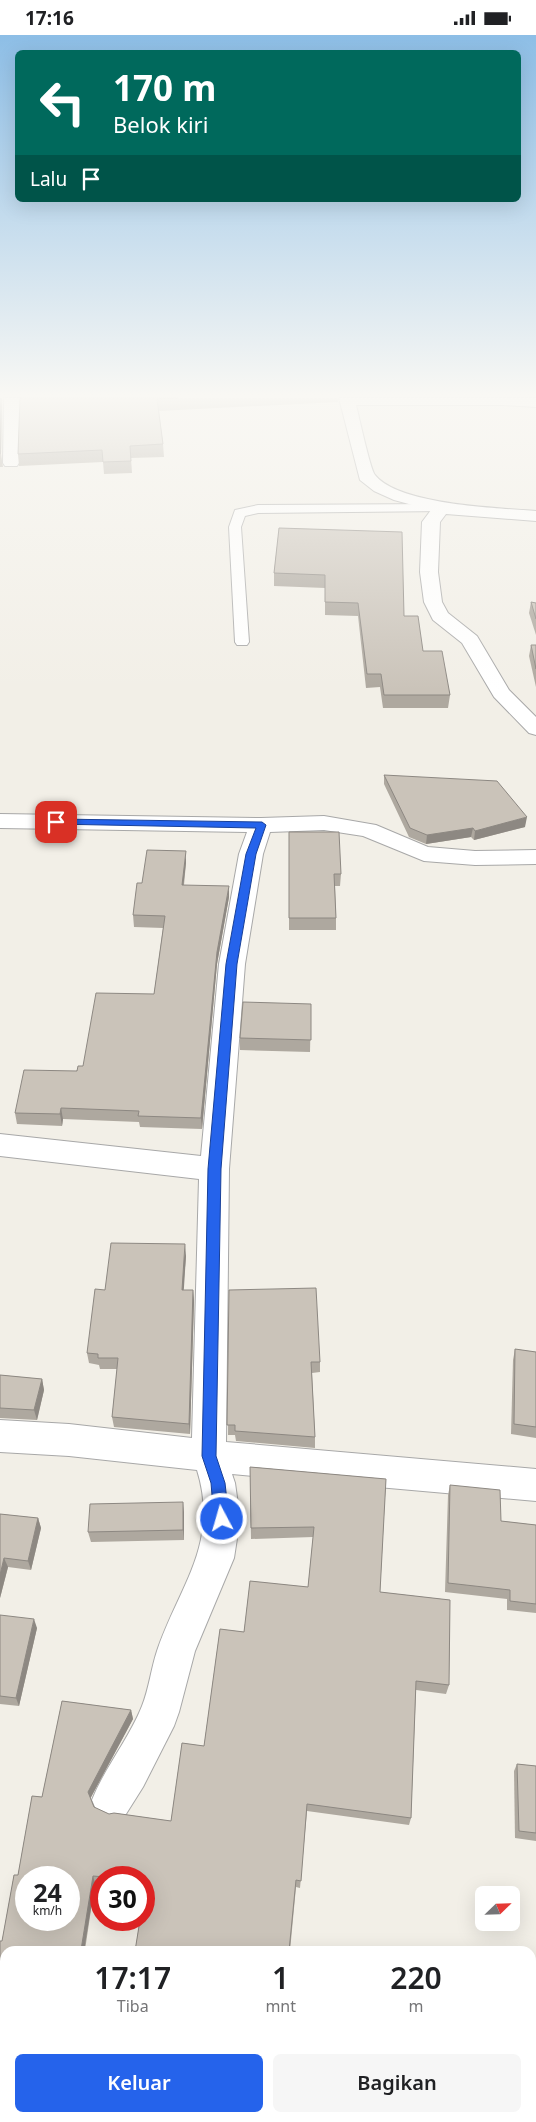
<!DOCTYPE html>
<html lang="id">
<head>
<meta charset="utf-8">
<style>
  body { margin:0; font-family:"Noto Sans",sans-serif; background:#f6f6f6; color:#202124; height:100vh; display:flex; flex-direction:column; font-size:19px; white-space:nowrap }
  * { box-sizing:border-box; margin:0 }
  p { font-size:16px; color:#757577 }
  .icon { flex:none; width:28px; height:28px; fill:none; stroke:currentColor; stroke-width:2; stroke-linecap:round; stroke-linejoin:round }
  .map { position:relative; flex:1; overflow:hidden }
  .drawer { position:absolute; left:0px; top:1911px; width:536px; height:176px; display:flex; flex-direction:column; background:#fff; border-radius:15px 15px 0 0; box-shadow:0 5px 20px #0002 }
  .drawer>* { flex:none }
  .banner { position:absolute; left:15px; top:15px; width:506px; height:152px; border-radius:8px; box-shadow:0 5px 20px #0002; background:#00695c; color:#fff; overflow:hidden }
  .needle { width:32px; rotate:67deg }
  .fabs { position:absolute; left:475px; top:1851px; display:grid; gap:10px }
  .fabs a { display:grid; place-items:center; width:45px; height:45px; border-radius:8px; background:#fff; box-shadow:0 5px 20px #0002; font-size:25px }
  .speed { position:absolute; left:15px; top:1831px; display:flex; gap:10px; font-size:25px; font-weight:700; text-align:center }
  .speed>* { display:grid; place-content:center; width:65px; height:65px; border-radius:50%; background:#fff; box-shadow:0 5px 20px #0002; line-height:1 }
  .speed small { font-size:12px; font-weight:400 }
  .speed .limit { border:8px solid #d22; background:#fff; color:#111 }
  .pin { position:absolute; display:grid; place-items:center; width:42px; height:42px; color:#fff; margin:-21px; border-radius:10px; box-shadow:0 2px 8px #0006 }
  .me { position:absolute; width:55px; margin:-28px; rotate:354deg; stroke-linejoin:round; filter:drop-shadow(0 0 4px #0008) }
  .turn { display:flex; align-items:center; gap:18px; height:105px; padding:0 15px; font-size:22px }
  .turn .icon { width:65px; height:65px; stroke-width:2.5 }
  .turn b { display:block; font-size:35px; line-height:42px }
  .then { display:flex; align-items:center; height:48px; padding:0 15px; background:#0003; gap:10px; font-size:19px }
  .eta { display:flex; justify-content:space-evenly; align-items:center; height:85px; text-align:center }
  .eta b { font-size:30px; font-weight:600; line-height:35px }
  .primary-button { display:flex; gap:10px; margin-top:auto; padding:10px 15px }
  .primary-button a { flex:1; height:58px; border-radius:8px; background:#2563eb; color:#fff; font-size:20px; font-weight:600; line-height:58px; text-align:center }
  .primary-button a+a { background:#f6f6f6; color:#202124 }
  .status { display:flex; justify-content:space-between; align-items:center; height:35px; padding:0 25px; background:#fff; direction:ltr }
  .status svg { height:14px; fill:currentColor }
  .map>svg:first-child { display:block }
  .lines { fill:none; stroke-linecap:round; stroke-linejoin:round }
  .lane-casing { stroke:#a8a8a8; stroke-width:2 }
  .street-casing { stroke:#a8a8a8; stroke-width:2 }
  .lane { fill:#fff; fill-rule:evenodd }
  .street { fill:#fff; fill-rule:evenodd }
  .wall { fill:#aea89f; fill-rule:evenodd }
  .shaded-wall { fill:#8d8882 }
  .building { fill:#cac3b9; stroke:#8d8882; fill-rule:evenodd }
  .route { fill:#2563eb; stroke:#184099 }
</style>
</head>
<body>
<div class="status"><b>17:16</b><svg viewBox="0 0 49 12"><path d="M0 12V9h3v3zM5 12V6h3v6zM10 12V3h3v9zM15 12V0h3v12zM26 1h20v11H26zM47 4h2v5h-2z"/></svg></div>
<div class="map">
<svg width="536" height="2087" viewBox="0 0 536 2087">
  <rect width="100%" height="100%" fill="#f2efe7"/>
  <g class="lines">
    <defs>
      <path id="lane" d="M441 469 445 470 447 473 445 476 258 478 245 481 241 492 249 607 247 610H237L235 607 229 492 235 475 258 470Z"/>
      <g id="street">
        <path d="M4 363H20L19 428 17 431H5L3 428Z"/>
        <path d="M339 363H536V372L503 370H356C359 381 370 434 375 440 399 470 498 473 536 476V486L446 479 440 487 438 537 442 567 448 578 477 601 509 655 536 682V700L529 698 494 662 462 608 433 585 424 567 420 537 422 487 431 475 394 465 374 456 360 445Z"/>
        <path d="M0 779 261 783 324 781 376 790 428 812 475 816 536 815V829L475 830 424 826 363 801 324 795 270 797 263 819 245 929 229 1134 226 1407 536 1434V1466L232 1439 235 1448 240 1484 234 1523 195 1616 179 1677 174 1691 143 1752 126 1779 112 1785 98 1779 92 1765C105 1732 129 1704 142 1671 149 1654 151 1634 157 1616 179 1551 220 1509 197 1435L69 1421 0 1417V1385L69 1389 192 1403 199 1144 0 1121V1099L201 1121 219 929 239 819 247 797 0 793Z"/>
      </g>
    </defs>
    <use href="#lane" class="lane-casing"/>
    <use href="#street" class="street-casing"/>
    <use href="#lane" class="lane"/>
    <use href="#street" class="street"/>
  </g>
  <g class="wall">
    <path d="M0 363H2L1 419 3 432H0Z"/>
    <path d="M20 363H338V367L159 376 163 409 164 422 131 423 132 438 104 439 103 427 19 431 18 419Z"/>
    <path d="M279 493 404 581 423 616 450 660 448 673H383L380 652 366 653 358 581 325 580V553L274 551V538Z"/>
    <path d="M531 567 536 568V600L529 578Z"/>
    <path d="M531 610H536V652L529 621Z"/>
    <path d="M384 740 525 792 474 805 471 802 426 809 409 802 384 749Z"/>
    <path d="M289 797 341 839 340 851H335L336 883V895H289Z"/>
    <path d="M186 828 184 850 229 862 217 929 202 1094 140 1092 139 1087 63 1084 62 1091 17 1089 15 1078 83 1031 154 959 163 893 134 892 133 880 142 848Z"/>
    <path d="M311 969 310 1017 240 1015V1003Z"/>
    <path d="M186 1221 183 1255H193L194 1266 190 1399 114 1392 112 1382 117 1334H100L99 1330 89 1328 87 1318 105 1255Z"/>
    <path d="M229 1255 320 1327V1337L312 1338 315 1402V1413L236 1406 235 1400H228Z"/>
    <path d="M515 1314 536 1317V1403L511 1399 513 1325Z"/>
    <path d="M0 1340 42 1344 44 1355 37 1385 0 1383Z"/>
    <path d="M250 1432 386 1444 380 1557 450 1565 449 1650 446 1659 416 1655 411 1783 409 1790 307 1776 300 1853 296 1852 290 1916H135L140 1885H144V1863L145 1854 144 1853V1842H101V1848H95L85 1915 96 1916H5V2082H210V2087H0V1906H2L14 1840H18L32 1761 42 1762 62 1666 131 1675 133 1684 90 1764 94 1772 109 1779 114 1778 171 1786 182 1708 204 1711 220 1594 244 1597 250 1546 308 1552 313 1502 251 1504ZM26 1842H69V1885H26Z"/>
    <path d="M450 1450 501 1486 536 1490V1578L507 1575V1564L445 1557 448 1460Z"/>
    <path d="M184 1477V1505L91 1507 88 1497Z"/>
    <path d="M0 1479 38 1483 41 1493 31 1535 8 1532 0 1563Z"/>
    <path d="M0 1580 37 1593 19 1671 0 1669Z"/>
    <path d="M517 1729 536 1731V1806L515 1803 514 1736Z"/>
  </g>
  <g class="shaded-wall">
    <path d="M0 363H2L1 419H0Z"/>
    <path d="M527 782 525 792 474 805 475 796Z"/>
    <path d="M473 793 471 802 426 809 427 800Z"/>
    <path d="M186 816V828L182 861V850Z"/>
    <path d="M229 851V862L217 929 202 1094 201 1083 217 917Z"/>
    <path d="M61 1073 63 1084 62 1091 60 1079Z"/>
    <path d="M185 1209 186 1221 183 1267 182 1255Z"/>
    <path d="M193 1255 194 1266 190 1399 189 1389Z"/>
    <path d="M42 1344 44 1355 37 1385 34 1375Z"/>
    <path d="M183 1467 184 1477V1505L183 1495Z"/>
    <path d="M38 1483 41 1493 31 1535 28 1526Z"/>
    <path d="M4 1523 8 1532 0 1563V1540Z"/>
    <path d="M34 1584 37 1593 19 1671 16 1663Z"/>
    <path d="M131 1675 133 1684 90 1764 88 1757Z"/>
    <path d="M93 1841 95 1848 84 1916 81 1915Z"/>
  </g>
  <g class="building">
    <path d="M20 363H178L157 364 163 409 130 411 131 426 103 427 102 415 18 419Z"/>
    <path d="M279 493 402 497 404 581H418L423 616H442L450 660H384L381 639H367L358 568 325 567V540L274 538Z"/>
    <path d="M531 567 536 568V584Z"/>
    <path d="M531 610H536V634Z"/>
    <path d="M384 740 497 746 527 782 475 796 473 793 427 800 410 793Z"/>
    <path d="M289 797H339L341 839H334L336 883H289Z"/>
    <path d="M147 815 186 816 182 850 229 851 217 917 201 1083 138 1081 139 1076 61 1073 60 1079 15 1078 24 1035 77 1036 78 1031H83L96 958 154 959 165 881 133 880 137 848H142Z"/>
    <path d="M243 967 311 969V1005L240 1003Z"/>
    <path d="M111 1208 185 1209 182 1255H193L189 1389 112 1382 118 1323H98V1319L87 1318 95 1254 105 1255Z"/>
    <path d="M316 1253 320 1327H311L315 1402 235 1396V1390H227L229 1255Z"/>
    <path d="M515 1314 536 1317V1392L514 1389Z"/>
    <path d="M0 1340 42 1344 34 1375 0 1373Z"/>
    <path d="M250 1432 386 1444 380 1557 450 1565 449 1650 416 1646 411 1783 307 1769 301 1846 296 1845 289 1916H135L140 1885H144V1863L146 1847H144V1842H105L93 1841 81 1915 96 1916H5V2082H209L208 2087H0V1906H2L14 1840H18L32 1761 42 1762 62 1666 131 1675 88 1757 94 1772 109 1779 114 1778 171 1786 182 1708 204 1711 220 1594 244 1597 250 1546 308 1552 314 1492 251 1493ZM26 1842H69V1885H26Z"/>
    <path d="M450 1450 500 1455 501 1486 536 1490V1569L510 1566V1555L448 1548Z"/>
    <path d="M183 1467V1495L88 1497 90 1469Z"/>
    <path d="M0 1479 38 1483 28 1526 4 1523 0 1540Z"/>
    <path d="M0 1580 34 1584 16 1663 0 1661Z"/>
    <path d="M517 1729 536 1731V1798L519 1796Z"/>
  </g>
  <linearGradient id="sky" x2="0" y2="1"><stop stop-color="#8dbee6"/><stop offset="0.55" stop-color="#f9f8f4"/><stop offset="1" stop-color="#f9f8f4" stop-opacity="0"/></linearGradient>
  <rect width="536" height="655" fill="url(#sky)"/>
  <path class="route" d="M56 784 262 787 266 790 256 819 237 929 221 1134 216 1421 225 1448 229 1484 227 1489 222 1491 216 1489 214 1484 211 1448 202 1421 208 1134 226 929 246 819 256 793 53 789V785Z"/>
</svg>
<div class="fabs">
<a><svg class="needle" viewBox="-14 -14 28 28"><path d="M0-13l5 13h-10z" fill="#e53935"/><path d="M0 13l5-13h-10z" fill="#757577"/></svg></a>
</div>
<div class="speed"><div>24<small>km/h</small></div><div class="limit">30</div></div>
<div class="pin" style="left:56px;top:787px;background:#d93025"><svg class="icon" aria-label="arrive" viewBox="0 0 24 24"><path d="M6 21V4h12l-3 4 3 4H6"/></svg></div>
<svg class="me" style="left:222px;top:1484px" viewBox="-20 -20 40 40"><circle r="17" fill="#2563eb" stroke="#fff" stroke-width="3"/><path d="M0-11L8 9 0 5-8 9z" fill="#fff"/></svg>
<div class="banner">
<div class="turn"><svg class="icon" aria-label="left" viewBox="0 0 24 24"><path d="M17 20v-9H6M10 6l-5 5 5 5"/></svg><div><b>170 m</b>Belok kiri</div></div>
<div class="then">Lalu<svg class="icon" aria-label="arrive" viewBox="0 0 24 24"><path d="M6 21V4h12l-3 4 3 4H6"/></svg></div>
</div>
<section class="drawer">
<div class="eta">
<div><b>17:17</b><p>Tiba</p></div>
<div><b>1</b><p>mnt</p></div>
<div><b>220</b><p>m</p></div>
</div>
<div class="primary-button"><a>Keluar</a><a>Bagikan</a></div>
</section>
</div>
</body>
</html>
